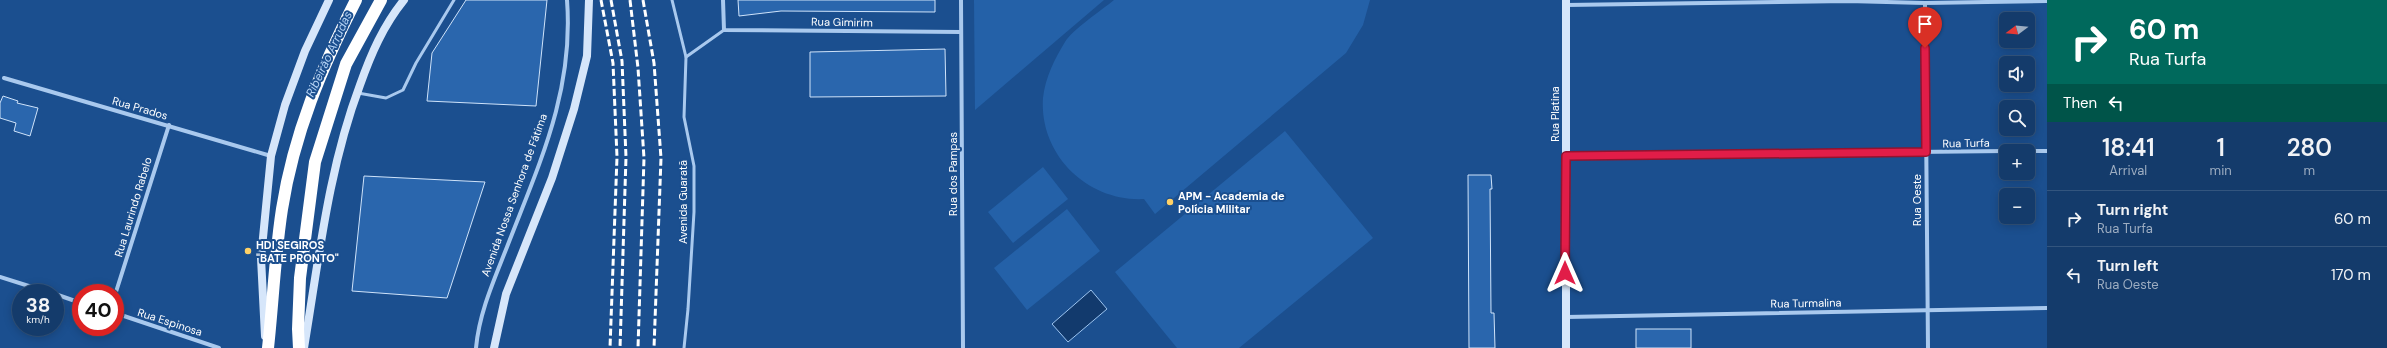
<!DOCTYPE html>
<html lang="en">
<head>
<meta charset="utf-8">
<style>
  body { margin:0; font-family:"DM Sans",sans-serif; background:#1d4271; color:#f1f3f6; height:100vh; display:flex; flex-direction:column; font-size:15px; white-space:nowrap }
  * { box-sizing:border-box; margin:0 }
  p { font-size:13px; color:#9dadc1 }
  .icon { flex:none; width:22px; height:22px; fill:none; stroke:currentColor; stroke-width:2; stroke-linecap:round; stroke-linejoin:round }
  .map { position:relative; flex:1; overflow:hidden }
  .drawer { display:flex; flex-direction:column; background:#143b6b; width:340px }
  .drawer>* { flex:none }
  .guide { background:#00695c; color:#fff; overflow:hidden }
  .needle { width:26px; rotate:254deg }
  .fabs { position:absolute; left:1999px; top:12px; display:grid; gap:8px }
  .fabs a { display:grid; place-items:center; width:36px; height:36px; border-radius:6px; background:#143b6b; box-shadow:0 2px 10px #0003,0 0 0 1px #33557e; font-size:20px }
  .speed { position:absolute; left:12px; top:284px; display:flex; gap:8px; font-size:20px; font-weight:700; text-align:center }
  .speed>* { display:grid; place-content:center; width:52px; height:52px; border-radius:50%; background:#143b6b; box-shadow:0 2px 10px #0003,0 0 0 1px #33557e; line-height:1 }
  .speed small { font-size:10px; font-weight:400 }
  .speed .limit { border:6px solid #d22; background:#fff; color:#111 }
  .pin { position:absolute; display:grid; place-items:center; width:34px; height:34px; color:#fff; margin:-41px -17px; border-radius:50% 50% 50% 0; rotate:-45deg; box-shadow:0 0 4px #0007 }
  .pin .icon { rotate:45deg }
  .me { position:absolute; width:44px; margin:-22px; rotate:0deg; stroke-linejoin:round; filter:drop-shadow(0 0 3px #0008) }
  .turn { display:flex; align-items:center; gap:14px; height:84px; padding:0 16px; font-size:18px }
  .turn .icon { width:52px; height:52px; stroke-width:2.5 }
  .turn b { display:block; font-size:28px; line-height:34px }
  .then { display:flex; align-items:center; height:38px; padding:0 16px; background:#0003; gap:8px; font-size:15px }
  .eta { display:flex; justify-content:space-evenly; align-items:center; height:68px; text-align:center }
  .eta b { font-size:24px; font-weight:600; line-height:28px }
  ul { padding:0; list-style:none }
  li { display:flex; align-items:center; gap:12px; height:56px; padding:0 16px; border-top:1px solid #33557e }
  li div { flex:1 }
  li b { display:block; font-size:15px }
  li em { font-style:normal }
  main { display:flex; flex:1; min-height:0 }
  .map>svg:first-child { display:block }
  .pitch { fill:#2461a8 }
  .water { fill:#123a6d; stroke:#9cc4f0 }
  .building { fill:#2a66ad; stroke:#cfe3fa }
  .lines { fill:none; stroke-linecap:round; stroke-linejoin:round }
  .lane { stroke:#a9c9ee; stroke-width:3 }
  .street { stroke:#a9c9ee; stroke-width:4 }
  .secondary { stroke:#d6e6fa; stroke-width:8 }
  .highway { stroke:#fff; stroke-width:12 }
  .rail { stroke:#fff; stroke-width:3; stroke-dasharray:7 3; stroke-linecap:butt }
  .route-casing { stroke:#92132f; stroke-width:10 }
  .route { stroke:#e11d48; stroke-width:7 }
  .poi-dot { fill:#ffd166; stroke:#1b4f8f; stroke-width:1.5 }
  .labels { text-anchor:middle; stroke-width:4; stroke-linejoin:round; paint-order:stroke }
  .street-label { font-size:11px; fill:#fff; stroke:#1b4f8f }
  .poi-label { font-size:11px; font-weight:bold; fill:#fff; stroke:#1b4f8f; text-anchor:start }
  .water-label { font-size:12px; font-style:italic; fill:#b5d3f5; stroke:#1b4f8f }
</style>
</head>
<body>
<main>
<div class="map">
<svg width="2047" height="348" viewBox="0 0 2047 348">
  <rect width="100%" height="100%" fill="#1b4f8f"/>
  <g class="pitch">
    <path d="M974 0H1104L975 110Z"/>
    <path d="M1114 0H1370L1363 25 1346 53 1155 214 1144 199C1088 202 1039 155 1043 98 1045 78 1055 58 1065 42 1072 30 1102 10 1114 0Z"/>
    <path d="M1285 131 1373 238 1239 348H1177L1115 272Z"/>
    <path d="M1043 167 1068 199 1013 243 988 212Z"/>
    <path d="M1067 209 1100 251 1027 310 994 268Z"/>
  </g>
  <path class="water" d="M1091 290 1107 309 1068 342 1052 324Z"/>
  <g class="building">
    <path d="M466 0H547L536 106 427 101 432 53Z"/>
    <path d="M738 0H935V12L781 11 739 16Z"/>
    <path d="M945 49 946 96 810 97V52Z"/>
    <path d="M3 96 18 101 17 103 38 108 30 136 14 131 16 123 0 118V103Z"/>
    <path d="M1468 175H1491L1492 189H1490L1491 313H1494L1495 348H1469Z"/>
    <path d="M364 176 485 182 447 298 352 291Z"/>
    <rect x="1636" y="329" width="55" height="19"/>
  </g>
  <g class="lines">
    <g class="lane">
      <path d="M672 0 686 57 684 117 694 166V212L688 309 684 348"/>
      <path d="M686 57 724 30"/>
      <path d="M358 93 386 98 403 90 416 63 454 0"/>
    </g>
    <g class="street">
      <path d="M723 0 724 30 961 32"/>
      <path d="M961 0 963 348"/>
      <path d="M1925 3 1928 348"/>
      <path d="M1566 5 1848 1 1925 3 2047 1"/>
      <path d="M4 78 271 156"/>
      <path d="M2028 151H2047"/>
      <path d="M1566 156 2006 151"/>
      <path d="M0 277 51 293"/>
      <path d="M55 294 81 303"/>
      <path d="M115 295 169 125"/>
      <path d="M115 313 219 348"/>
      <path d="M1566 317 2047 308"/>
      <path d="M476 348C479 313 494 280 507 247 539 164 574 92 567 0"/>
    </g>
    <g class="secondary">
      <path d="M265 336 261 258 271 156 285 105 305 51 329 0"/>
      <path d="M304 348C319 259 328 170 360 85 371 54 383 26 404 0"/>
      <path d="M494 348 506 294 552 178 574 109 587 56 589 0"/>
      <path d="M1566 348V0"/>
    </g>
    <g class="highway">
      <path d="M268 348C273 302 275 254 282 209 294 133 322 67 356 0"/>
      <path d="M299 348 298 329 300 278 315 162 346 64 381 0"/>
    </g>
    <g class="rail">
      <path d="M601 0 613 63 617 157 610 348"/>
      <path d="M611 0 622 61 626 157 620 348"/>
      <path d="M630 0 638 68 644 158 638 348"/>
      <path d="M643 0 654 63 661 158 654 348"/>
    </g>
  </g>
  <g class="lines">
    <defs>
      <path id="route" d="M1565 273 1566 156 1926 152 1925 48"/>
    </defs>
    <use href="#route" class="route-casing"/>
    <use href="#route" class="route"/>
  </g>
  <g class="poi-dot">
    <circle cx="1170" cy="202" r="4"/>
    <circle cx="248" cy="251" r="4"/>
  </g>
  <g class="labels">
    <g class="street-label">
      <text transform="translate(842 22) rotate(1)" y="4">Rua Gimirim</text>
      <text transform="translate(140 108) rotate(16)" y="4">Rua Prados</text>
      <text transform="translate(1555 114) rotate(-90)" y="4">Rua Platina</text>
      <text transform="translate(1966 143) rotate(-1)" y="4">Rua Turfa</text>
      <text transform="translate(953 174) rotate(-90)" y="4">Rua dos Pampas</text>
      <text transform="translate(514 195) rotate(-70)" y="4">Avenida Nossa Senhora de Fátima</text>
      <text transform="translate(1917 200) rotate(-90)" y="4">Rua Oeste</text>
      <text transform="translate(683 202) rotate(-90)" y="4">Avenida Guaratã</text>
      <text transform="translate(133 207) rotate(-73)" y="4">Rua Laurindo Rabelo</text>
      <text transform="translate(1806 303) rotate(-1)" y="4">Rua Turmalina</text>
      <text transform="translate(170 322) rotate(18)" y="4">Rua Espinosa</text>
    </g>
    <g class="poi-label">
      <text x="1178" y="200">APM - Academia de<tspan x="1178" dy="13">Polícia Militar</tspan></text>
      <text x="256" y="249">HDI SEGIROS<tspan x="256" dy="13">"BATE PRONTO"</tspan></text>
    </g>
    <g class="water-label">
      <text transform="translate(329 54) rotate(-65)" y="4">Ribeirão Arrudas</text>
    </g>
  </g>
</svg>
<div class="fabs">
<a><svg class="needle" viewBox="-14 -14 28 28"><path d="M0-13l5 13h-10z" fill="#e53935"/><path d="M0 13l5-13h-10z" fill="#9dadc1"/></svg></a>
<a><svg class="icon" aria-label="sound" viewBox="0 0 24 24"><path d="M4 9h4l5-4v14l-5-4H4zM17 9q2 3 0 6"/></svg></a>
<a><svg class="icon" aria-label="search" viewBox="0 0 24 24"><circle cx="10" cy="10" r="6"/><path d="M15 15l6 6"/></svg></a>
<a>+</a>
<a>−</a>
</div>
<div class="speed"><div>38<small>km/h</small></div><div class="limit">40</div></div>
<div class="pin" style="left:1925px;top:48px;background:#d93025"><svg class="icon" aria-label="arrive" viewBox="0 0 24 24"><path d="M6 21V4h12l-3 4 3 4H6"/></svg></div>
<svg class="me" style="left:1565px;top:273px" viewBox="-20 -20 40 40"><path d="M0-17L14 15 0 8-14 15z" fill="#e11d48" stroke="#fff" stroke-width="4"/></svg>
</div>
<section class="drawer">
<div class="guide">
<div class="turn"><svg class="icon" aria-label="right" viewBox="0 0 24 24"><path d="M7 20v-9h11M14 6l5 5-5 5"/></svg><div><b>60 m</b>Rua Turfa</div></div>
<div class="then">Then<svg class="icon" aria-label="left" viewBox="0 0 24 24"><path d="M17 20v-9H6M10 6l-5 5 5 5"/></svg></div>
</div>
<div class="eta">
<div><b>18:41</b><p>Arrival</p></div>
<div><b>1</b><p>min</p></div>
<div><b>280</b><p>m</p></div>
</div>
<ul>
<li><svg class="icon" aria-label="right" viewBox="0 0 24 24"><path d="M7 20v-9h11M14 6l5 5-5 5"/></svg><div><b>Turn right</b><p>Rua Turfa</p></div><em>60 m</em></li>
<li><svg class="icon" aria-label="left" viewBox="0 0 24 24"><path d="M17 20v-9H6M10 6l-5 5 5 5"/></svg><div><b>Turn left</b><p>Rua Oeste</p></div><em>170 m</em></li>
</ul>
</section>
</main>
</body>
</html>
